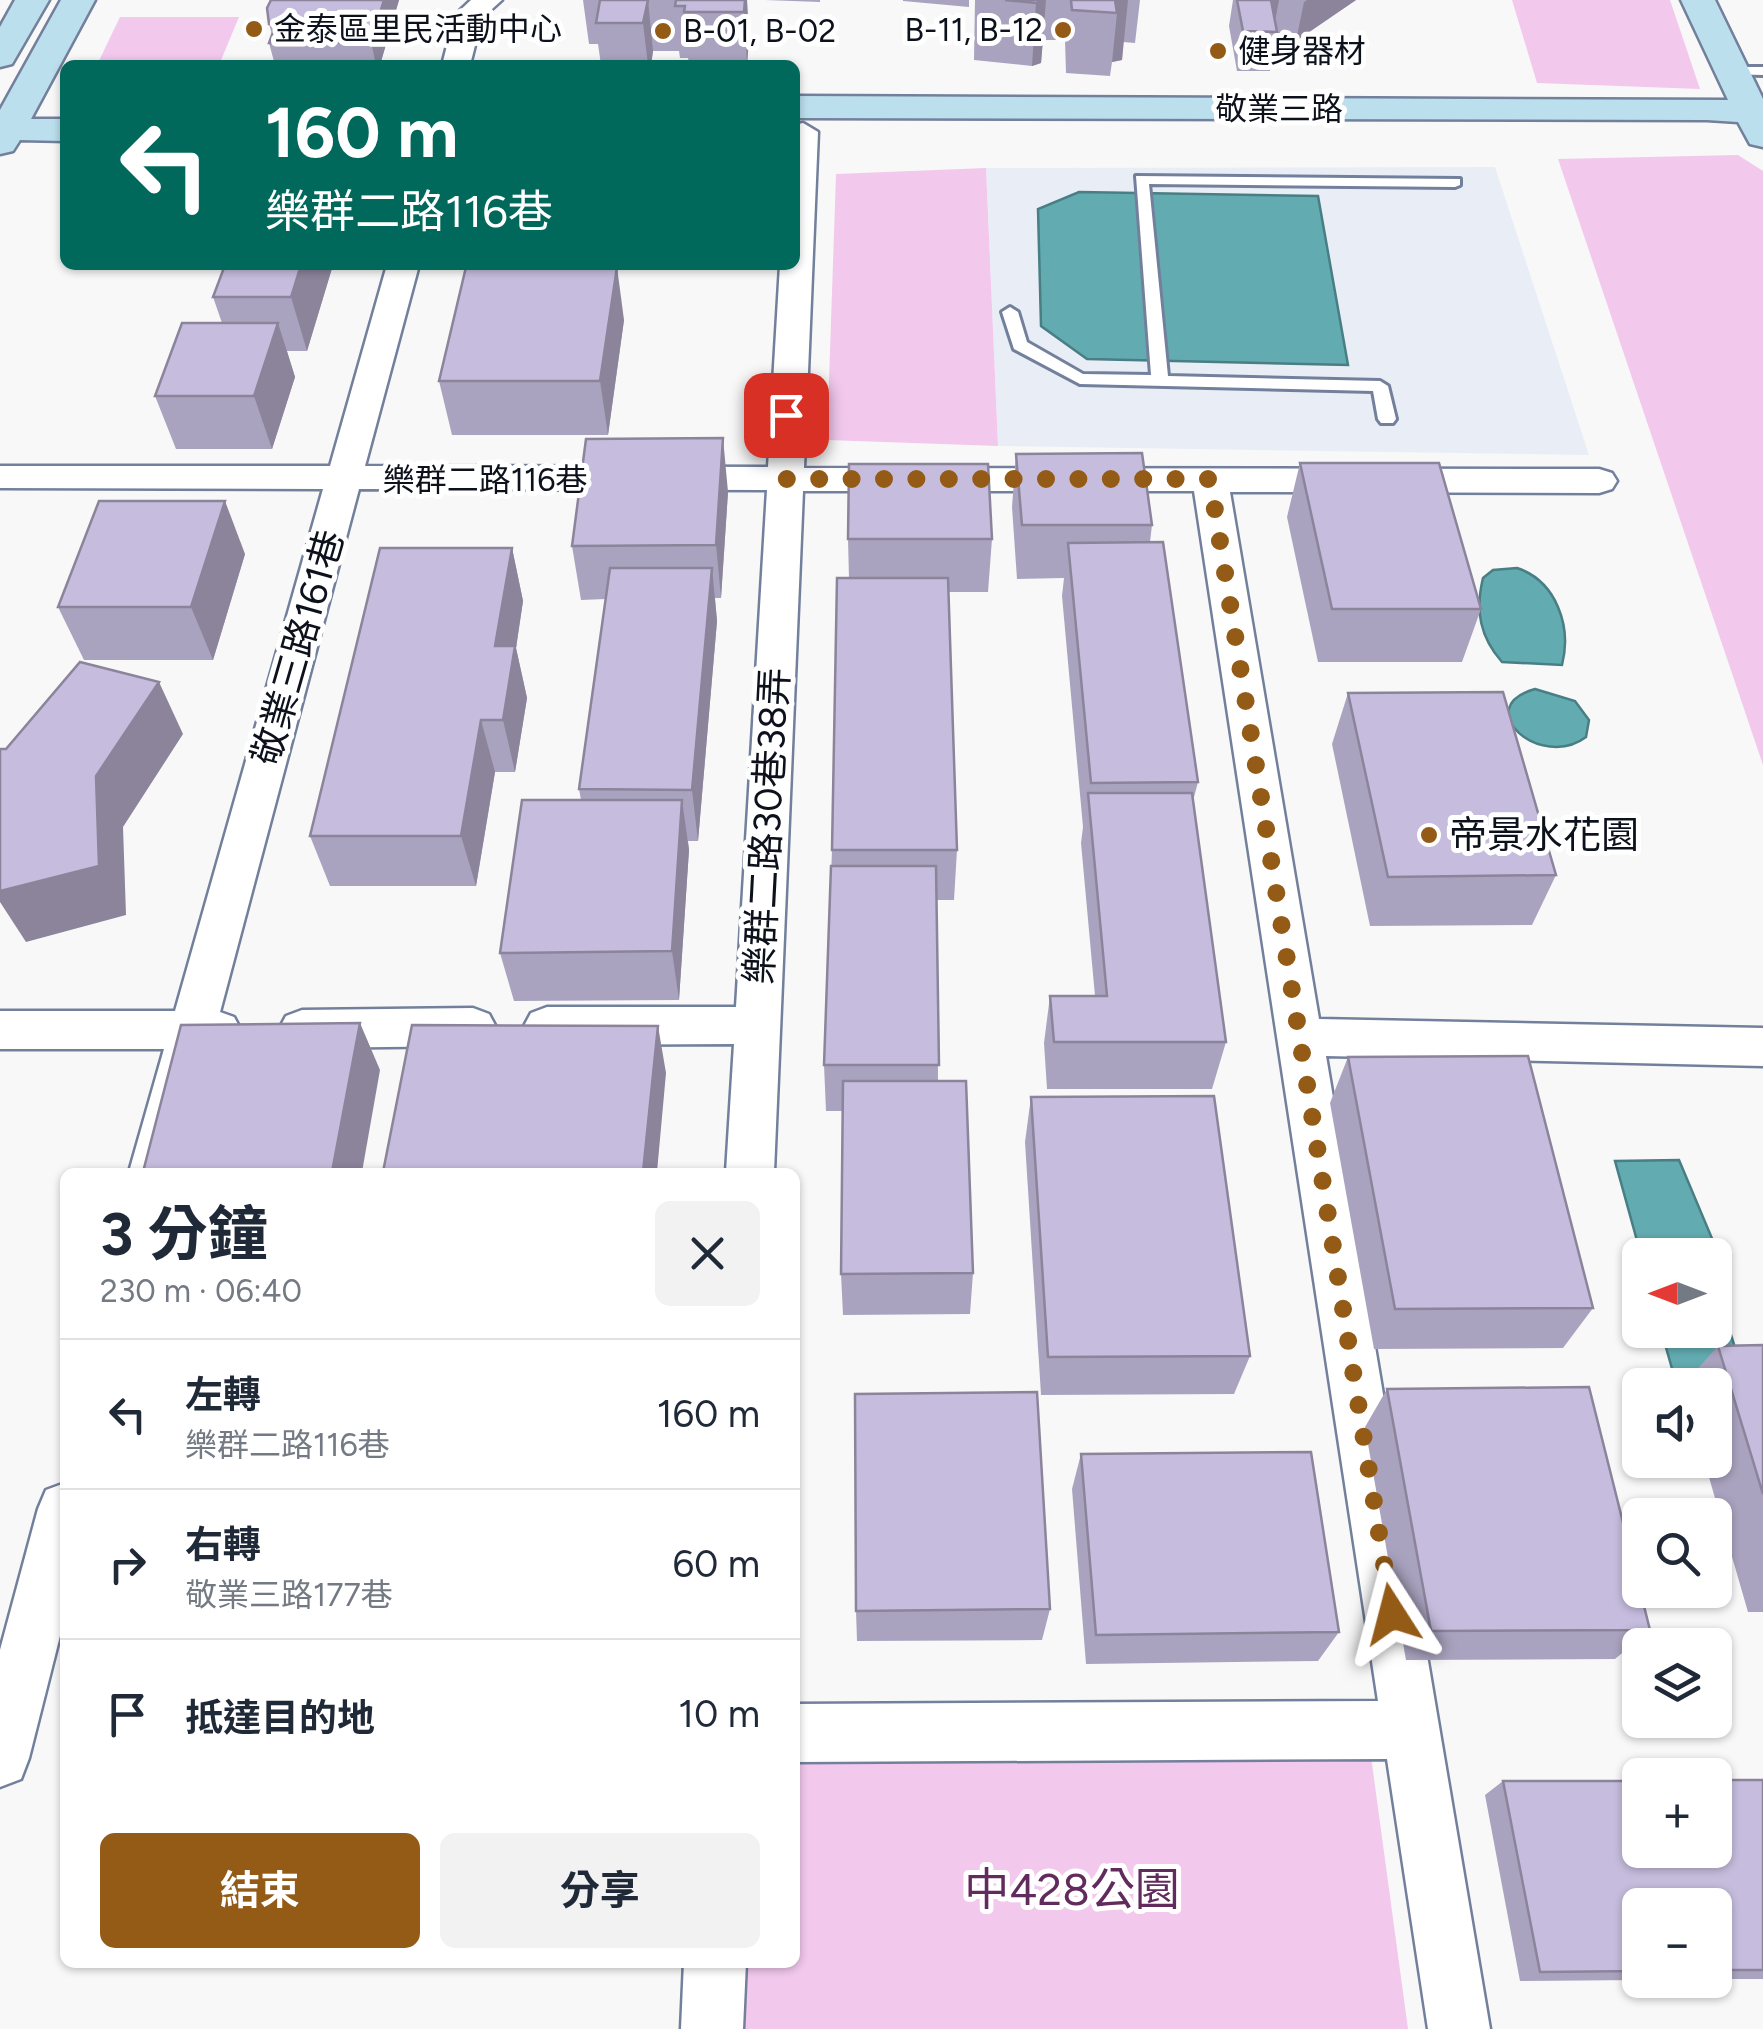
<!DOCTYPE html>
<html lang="zh-TW">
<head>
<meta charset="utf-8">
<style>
  body { margin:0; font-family:Figtree,"Noto Sans TC",sans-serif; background:#f2f2f3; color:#1f2937; height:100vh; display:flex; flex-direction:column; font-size:38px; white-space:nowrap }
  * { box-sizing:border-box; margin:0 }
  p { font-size:32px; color:#747a83 }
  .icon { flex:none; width:55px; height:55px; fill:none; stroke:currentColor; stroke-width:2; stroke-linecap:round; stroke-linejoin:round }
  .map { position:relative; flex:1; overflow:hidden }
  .drawer { position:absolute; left:60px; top:1168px; width:740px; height:800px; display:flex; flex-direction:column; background:#fff; border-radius:15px; box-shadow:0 2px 8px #0004 }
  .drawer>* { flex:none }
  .guide { position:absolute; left:60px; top:60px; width:740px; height:210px; border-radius:15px; box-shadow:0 2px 8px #0004; background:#00695c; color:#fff; overflow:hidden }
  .needle { width:65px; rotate:270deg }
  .fabs { position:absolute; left:1622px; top:1238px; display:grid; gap:20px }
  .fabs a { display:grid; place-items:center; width:110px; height:110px; border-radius:15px; background:#fff; box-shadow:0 2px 8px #0004; font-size:50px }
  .pin { position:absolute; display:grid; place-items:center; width:85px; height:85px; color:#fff; margin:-42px; border-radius:20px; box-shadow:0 5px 15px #0006 }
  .me { position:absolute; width:110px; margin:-55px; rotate:351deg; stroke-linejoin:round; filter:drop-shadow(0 0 8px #0008) }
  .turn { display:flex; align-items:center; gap:35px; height:210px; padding:0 40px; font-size:45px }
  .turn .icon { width:130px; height:130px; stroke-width:2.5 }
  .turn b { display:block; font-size:70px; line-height:85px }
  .round { display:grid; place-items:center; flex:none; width:105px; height:105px; border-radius:15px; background:#f2f2f3 }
  .overview { display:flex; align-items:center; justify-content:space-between; height:170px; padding:0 40px }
  h1 { font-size:60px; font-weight:700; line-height:75px }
  .action { display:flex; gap:20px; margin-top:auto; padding:20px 40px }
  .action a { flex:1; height:115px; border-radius:15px; background:#945b16; color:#fff; font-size:40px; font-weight:700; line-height:115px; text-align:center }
  .action a+a { background:#f2f2f3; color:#1f2937 }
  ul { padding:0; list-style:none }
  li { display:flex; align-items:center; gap:30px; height:150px; padding:0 40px; border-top:2px solid #e0e1e3 }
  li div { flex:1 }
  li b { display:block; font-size:38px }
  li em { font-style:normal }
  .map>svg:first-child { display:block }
  .built { fill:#e9eef6 }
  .green { fill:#f2c8ed }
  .water { fill:#62acb1; stroke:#487e84; stroke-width:2.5 }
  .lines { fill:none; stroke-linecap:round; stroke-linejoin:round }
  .lane-casing { stroke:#73809c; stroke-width:6 }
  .street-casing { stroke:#73809c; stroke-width:5 }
  .secondary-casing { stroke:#73809c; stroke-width:5 }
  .lane { fill:#fff; fill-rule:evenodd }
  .street { fill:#fff; fill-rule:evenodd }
  .secondary { fill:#bcdfee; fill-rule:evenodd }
  .wall { fill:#aaa3bf }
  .shaded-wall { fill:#8b849b }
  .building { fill:#c6bdde; stroke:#8b849b; stroke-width:2.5 }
  .route { stroke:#945b16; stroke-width:18; stroke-dasharray:0 32.4 }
  .poi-dot { fill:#945b16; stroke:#fff; stroke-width:4 }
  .labels { text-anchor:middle; stroke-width:10; stroke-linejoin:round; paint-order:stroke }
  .far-poi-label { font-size:32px; fill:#0c111c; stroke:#fff; text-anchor:start }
  .far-street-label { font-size:32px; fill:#0c111c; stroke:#fff }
  .street-label { font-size:38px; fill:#0c111c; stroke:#fff }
  .poi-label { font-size:38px; fill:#0c111c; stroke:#fff; text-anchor:start }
  .near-park-label { font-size:45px; fill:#612b5e; stroke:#fff }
</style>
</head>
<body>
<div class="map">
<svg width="1763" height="2029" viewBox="0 0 1763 2029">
  <rect width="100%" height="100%" fill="#f8f8f8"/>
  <path class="built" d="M1495 167 1589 455 998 446 986 168Z"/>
  <g class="green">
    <path d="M1512 0H1670L1700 89 1537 83Z"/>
    <path d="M120 17H239L219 65H97Z"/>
    <path d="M1738 155 1763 171V765L1558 159Z"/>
    <path d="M986 168 998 446 827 440 836 174Z"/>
    <path d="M1370 1749 1408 2029H736L739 1963 795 1962V1752Z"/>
  </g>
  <g class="water">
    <path d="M1079 192 1318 196 1348 365 1087 359 1041 326 1038 209Z"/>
    <path d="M1517 568C1556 581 1572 626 1562 665L1502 662C1480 637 1475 611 1483 578L1493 570Z"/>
    <path d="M1535 689 1575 701 1589 720 1586 737C1541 771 1469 708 1535 689Z"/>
    <path d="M1679 1160 1724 1267 1728 1325 1742 1370 1673 1372 1661 1330H1715V1255H1641L1615 1161Z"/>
  </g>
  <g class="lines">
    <defs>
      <g id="lane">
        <path d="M1731 67H1763V75L1726 74V68Z"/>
        <path d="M1136 176 1460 179V185L1455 187 1149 184 1168 376 1380 381 1388 386 1396 419 1393 423H1381L1378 419 1373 391 1080 384 1014 349 1002 312 1010 307 1018 312 1027 342 1083 374 1151 375Z"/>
      </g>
      <g id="street">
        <path d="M471 0H502L482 18 470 65H442L455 15Z"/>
        <path d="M803 123 818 132 804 468 1599 469 1612 473 1617 481 1612 489 1599 493 1230 492 1319 1019 1763 1028V1066L1326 1056 1490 2029H1428L1387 1759 795 1762V1704L1378 1701 1194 491H803L774 1172H726L734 1044 547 1045 531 1039 524 1026 531 1013 547 1007H736L767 490 359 489 220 1012 234 1017 241 1030 234 1043 210 1049 177 1172H129L164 1049H0V1011H175L323 489 0 488V466H330L387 265H419L365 466 768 467 780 265H795V125Z"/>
        <path d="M473 1008 489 1014 496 1027 489 1040 473 1046 302 1048 286 1042 279 1029 286 1016 302 1010Z"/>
        <path d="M65 1483V1616L29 1758 21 1779 0 1787V1650L38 1509 46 1490Z"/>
        <path d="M684 1962H746L743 2029H681Z"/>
      </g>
      <g id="secondary">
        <path d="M15 0H49L12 64 0 67V27Z"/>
        <path d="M61 0H95L31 119H65V141L20 140 13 151 0 154V110Z"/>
        <path d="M1681 0H1715L1763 99V147L1750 144 1738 122 1707 120 795 118V96L1728 100Z"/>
      </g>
    </defs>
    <use href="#lane" class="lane-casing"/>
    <use href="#street" class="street-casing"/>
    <use href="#secondary" class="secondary-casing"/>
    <use href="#lane" class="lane"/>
    <use href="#street" class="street"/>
    <use href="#secondary" class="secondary"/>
  </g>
  <g class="wall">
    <path d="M399 0 380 65H275L269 43 272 34 269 24Z"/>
    <path d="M583 0H747L749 41 747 64H689L688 58H680L679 51H653L651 65H601L598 44H589Z"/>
    <path d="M765 0H820V2Z"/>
    <path d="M903 0H969V7L903 1Z"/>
    <path d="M975 0H1140L1135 43 1123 42 1122 60 1112 62 1110 76 1066 73 1065 40H1043L1041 63 1032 66 974 60Z"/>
    <path d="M1233 0H1356L1296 41 1276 36 1270 71H1237L1229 26Z"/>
    <path d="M223 265H333L307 351H287L295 377 272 449H176L155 396 222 323 213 297 224 268Z"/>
    <path d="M486 265H566V267L624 320 608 435H452L439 381Z"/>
    <path d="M1016 454 1152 525 1150 542 1198 782 1193 801 1226 1042 1212 1089H1047L1044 1043 1050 996H1095L1081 843 1083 827 1062 596 1064 578 1017 579 1012 507Z"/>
    <path d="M1300 463 1481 609 1462 662H1318L1287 517Z"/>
    <path d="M728 492 721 598H715L717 621 698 841H688L689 850 679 1000 514 1001 500 953 581 800 579 789 606 599 581 600 572 546Z"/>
    <path d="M848 539H992L988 592H948L957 850 954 900H937L938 1081 973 1273 970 1314 843 1315 841 1274 843 1111H826L824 1065 832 850 849 578Z"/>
    <path d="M512 548 523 601 516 648 527 698 515 772H495L476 886H330L310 836Z"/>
    <path d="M245 554 213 660H84L58 607Z"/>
    <path d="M1348 693 1556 875 1532 925 1370 926 1332 744Z"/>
    <path d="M1348 1057 1593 1308 1563 1348 1374 1349 1330 1103Z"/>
    <path d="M1031 1097 1250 1356 1234 1394 1041 1395 1025 1142Z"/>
    <path d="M1763 1345V1612H1748L1704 1460H1715V1385H1683L1718 1346Z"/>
    <path d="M1387 1389 1650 1630 1615 1659 1406 1660 1365 1427Z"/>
    <path d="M1081 1454 1339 1632 1318 1661 1086 1664 1072 1489Z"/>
    <path d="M1050 1609 1042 1640 857 1641 856 1611Z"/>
    <path d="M1763 1780V1979H1715V1905H1640V1980L1520 1981 1485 1795 1503 1781Z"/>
  </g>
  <g class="shaded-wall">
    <path d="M384 0H399L380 65H376L371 42Z"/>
    <path d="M648 0 653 51 651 65H648L643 23Z"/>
    <path d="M745 0H747L749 41 747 64 744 12Z"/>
    <path d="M1046 0 1041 63 1032 66 1036 3Z"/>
    <path d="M1115 0H1128L1122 60 1112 62 1117 13Z"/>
    <path d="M1271 0H1279L1273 32Z"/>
    <path d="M1307 0H1356L1296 41 1304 2Z"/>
    <path d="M301 265H333L307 351 291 297Z"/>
    <path d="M617 267 624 320 608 435 600 381Z"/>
    <path d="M278 323 295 377 272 449 254 396Z"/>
    <path d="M723 438 728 492 721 598 716 545Z"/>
    <path d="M225 501 245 554 213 660 191 607Z"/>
    <path d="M512 548 523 601 516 648 527 698 515 772 503 720 495 646Z"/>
    <path d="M712 568 717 621 698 841 692 790Z"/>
    <path d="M159 682 183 734 123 827 126 915 26 942 0 902V891L96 776Z"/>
    <path d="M481 720 495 772 476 886 461 836Z"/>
    <path d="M682 800 689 850 679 1000 672 951Z"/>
    <path d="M360 1023 380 1070 362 1172H332Z"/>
    <path d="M658 1026 666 1073 657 1172H643Z"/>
  </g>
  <g class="building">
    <path d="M271 0H384L371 42 269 43 276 24H269L267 8Z"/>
    <path d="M600 0H648L643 23H596Z"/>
    <path d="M676 0H745L744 12H684L685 6H675Z"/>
    <path d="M1005 0H1045L1036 3Z"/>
    <path d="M1071 0H1115L1117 13 1072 10Z"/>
    <path d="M1237 0H1271L1277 32 1243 31Z"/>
    <path d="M225 265H301L291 297H213Z"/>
    <path d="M466 267H617L600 381H439Z"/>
    <path d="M182 323H278L254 396H155Z"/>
    <path d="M723 438 716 545 572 546 586 439Z"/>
    <path d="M1142 453 1152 525H1022L1016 454Z"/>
    <path d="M1300 463H1439L1481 609H1332Z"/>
    <path d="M849 464H988L992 539H848Z"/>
    <path d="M99 501H225L191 607H58Z"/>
    <path d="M1163 542 1198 782 1091 783 1068 543Z"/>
    <path d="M380 548H512L495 646H515L503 720H481L461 836H310Z"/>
    <path d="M610 568H712L692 790 579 789Z"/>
    <path d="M837 578H948L957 850H832Z"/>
    <path d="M80 662 159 682 96 776 99 866 0 891V749H6Z"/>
    <path d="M1503 692 1556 875 1388 877 1348 693Z"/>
    <path d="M1088 793H1192L1226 1042H1054L1050 996H1107Z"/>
    <path d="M522 800H682L672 951 500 953Z"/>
    <path d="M831 866H936L939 1065H824Z"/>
    <path d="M360 1023 332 1172H143L181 1025Z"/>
    <path d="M412 1025 658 1026 643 1172H383Z"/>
    <path d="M1528 1056 1593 1308 1395 1309 1348 1057Z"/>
    <path d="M843 1081H966L973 1273 841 1274Z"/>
    <path d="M1214 1096 1250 1356 1048 1357 1031 1097Z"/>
    <path d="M1763 1345V1494L1718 1346Z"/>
    <path d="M1589 1387 1650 1630 1431 1631 1387 1389Z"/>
    <path d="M1037 1392 1050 1609 856 1611 855 1394Z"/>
    <path d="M1311 1452 1339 1632 1096 1635 1081 1454Z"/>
    <path d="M1715 1780H1763V1970H1715V1905H1640V1971L1540 1972 1503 1781H1640V1850H1715Z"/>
  </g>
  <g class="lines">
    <path class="route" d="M786 415V479H1210L1392 1614"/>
  </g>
  <g class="poi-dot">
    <circle cx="254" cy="29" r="10"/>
    <circle cx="1063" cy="30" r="10"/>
    <circle cx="663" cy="31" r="10"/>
    <circle cx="1218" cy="51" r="10"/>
    <circle cx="1429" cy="835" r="10"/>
  </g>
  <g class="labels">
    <g class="far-poi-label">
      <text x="274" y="40">金泰區里民活動中心</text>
      <text x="1043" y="41" text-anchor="end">B-11, B-12</text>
      <text x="683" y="42">B-01, B-02</text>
      <text x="1238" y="62">健身器材</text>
    </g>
    <g class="far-street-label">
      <text x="1279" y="120">敬業三路</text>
      <text x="485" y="491">樂群二路116巷</text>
    </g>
    <g class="street-label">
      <text transform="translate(298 648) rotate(-74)" y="13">敬業三路161巷</text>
      <text transform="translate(767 826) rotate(-87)" y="13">樂群二路30巷38弄</text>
    </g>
    <g class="poi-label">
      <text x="1449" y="848">帝景水花園</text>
    </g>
    <g class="near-park-label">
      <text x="1072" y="1905">中428公園</text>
    </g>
  </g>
</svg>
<div class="fabs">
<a><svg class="needle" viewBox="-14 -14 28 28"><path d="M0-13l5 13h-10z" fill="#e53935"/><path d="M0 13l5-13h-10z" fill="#747a83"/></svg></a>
<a><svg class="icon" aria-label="sound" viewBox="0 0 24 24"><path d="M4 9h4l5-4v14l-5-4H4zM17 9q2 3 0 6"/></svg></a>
<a><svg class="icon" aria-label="search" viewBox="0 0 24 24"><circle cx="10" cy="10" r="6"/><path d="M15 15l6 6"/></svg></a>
<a><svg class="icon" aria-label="layers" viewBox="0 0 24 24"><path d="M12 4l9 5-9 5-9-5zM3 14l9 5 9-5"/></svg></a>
<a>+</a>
<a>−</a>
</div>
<div class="pin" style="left:786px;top:415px;background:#d93025"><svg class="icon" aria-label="arrive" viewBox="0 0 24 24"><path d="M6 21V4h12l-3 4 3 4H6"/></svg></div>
<svg class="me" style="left:1392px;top:1614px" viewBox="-20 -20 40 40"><path d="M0-17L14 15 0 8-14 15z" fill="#945b16" stroke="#fff" stroke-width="4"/></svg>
<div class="guide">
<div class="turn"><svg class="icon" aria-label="left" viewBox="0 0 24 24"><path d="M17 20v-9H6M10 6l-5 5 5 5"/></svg><div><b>160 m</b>樂群二路116巷</div></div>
</div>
<section class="drawer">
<div class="overview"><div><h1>3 分鐘</h1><p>230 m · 06:40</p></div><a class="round"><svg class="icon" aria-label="close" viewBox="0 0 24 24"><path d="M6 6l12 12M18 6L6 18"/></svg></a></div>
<ul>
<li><svg class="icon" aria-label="left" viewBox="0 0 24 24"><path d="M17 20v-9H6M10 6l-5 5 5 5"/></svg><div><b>左轉</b><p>樂群二路116巷</p></div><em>160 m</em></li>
<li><svg class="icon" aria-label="right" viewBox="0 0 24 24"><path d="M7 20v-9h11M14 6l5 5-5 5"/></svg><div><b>右轉</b><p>敬業三路177巷</p></div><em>60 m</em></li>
<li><svg class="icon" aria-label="arrive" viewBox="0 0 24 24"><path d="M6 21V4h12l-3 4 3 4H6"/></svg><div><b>抵達目的地</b></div><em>10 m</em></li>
</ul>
<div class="action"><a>結束</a><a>分享</a></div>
</section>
</div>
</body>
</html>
